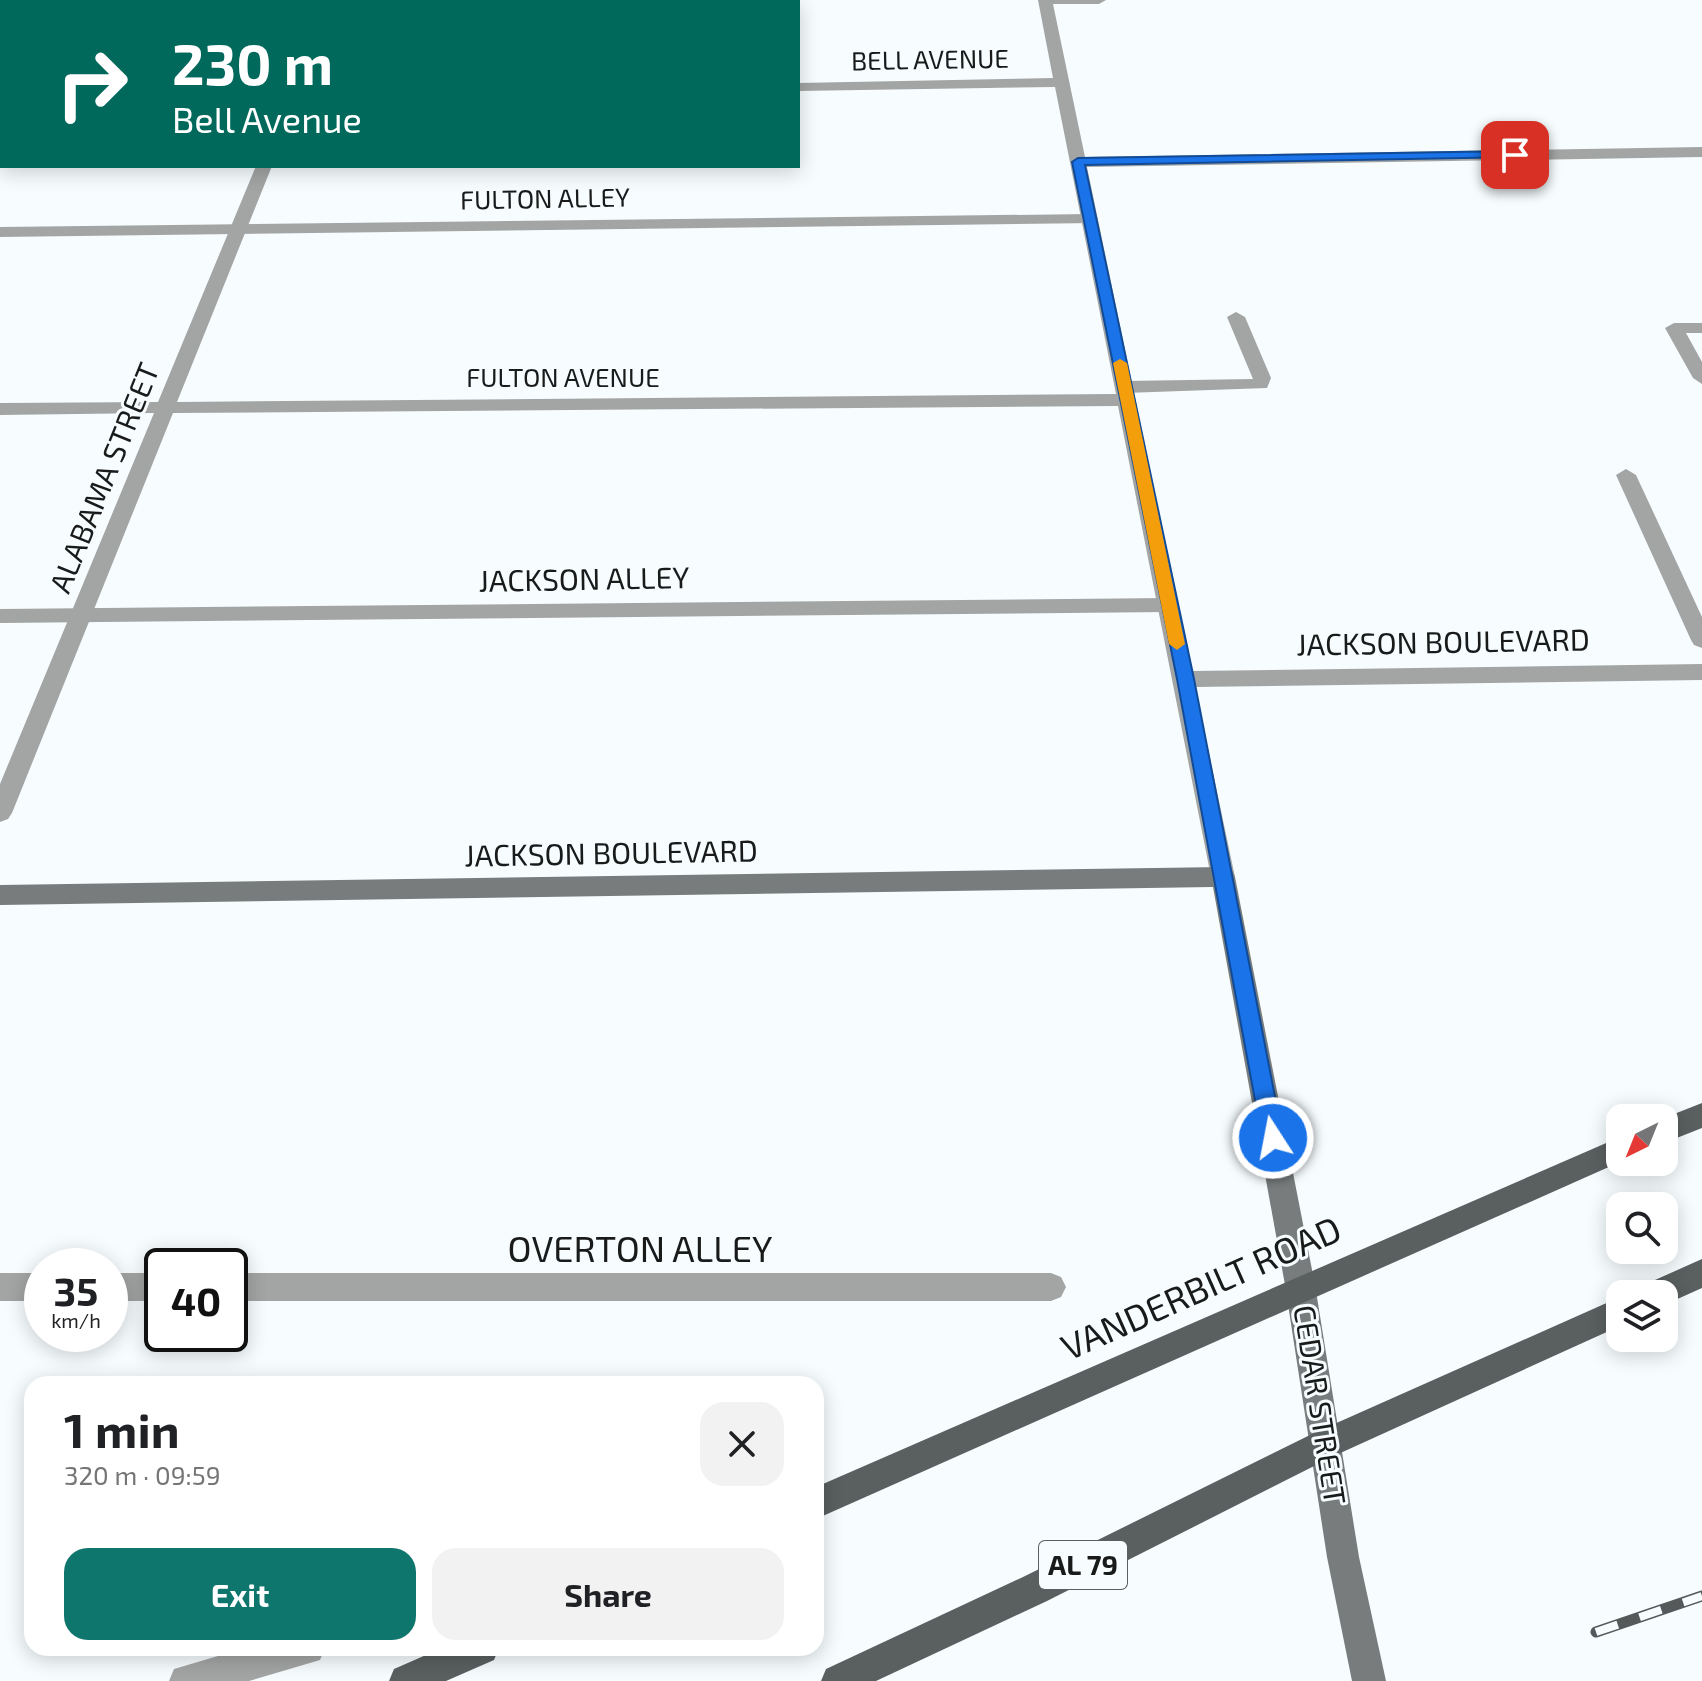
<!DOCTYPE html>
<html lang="en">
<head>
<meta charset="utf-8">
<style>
  body { margin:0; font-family:"Exo 2",sans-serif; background:#f2f2f2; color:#202124; height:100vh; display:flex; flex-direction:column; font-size:30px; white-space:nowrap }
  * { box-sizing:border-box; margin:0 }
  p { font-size:26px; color:#757577 }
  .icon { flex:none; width:44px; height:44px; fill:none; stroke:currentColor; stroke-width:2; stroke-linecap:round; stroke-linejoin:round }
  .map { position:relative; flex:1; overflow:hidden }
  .drawer { position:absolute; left:24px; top:1376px; width:800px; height:280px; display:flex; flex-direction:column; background:#fff; border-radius:24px; box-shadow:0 4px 20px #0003 }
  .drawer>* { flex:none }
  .top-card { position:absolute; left:0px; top:0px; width:800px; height:168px; box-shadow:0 4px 20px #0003; background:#00695c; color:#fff; overflow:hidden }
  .needle { width:52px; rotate:223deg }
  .controls { position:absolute; left:1606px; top:1104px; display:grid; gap:16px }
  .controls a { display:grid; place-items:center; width:72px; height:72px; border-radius:16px; background:#fff; box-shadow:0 4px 20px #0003; font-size:40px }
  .speed { position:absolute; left:24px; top:1248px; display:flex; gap:16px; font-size:40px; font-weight:700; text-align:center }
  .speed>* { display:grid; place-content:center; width:104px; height:104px; border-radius:50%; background:#fff; box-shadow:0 4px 20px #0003; line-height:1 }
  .speed small { font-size:20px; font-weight:400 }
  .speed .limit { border:4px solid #111; border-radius:12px; background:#fff; color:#111 }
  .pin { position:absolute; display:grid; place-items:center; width:68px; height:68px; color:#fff; margin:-34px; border-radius:16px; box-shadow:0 4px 12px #0006 }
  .me { position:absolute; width:88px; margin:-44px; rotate:349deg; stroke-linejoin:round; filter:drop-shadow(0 0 6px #0008) }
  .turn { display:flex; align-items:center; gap:28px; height:168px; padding:0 40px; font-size:36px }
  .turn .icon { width:104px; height:104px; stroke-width:2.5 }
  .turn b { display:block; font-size:56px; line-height:68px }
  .round { display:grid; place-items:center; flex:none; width:84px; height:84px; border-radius:24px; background:#f2f2f2 }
  .summary { display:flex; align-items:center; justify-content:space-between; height:136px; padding:0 40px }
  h1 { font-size:48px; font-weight:700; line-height:60px }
  .cta { display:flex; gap:16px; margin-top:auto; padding:16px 40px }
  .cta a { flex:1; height:92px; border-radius:24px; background:#0f766e; color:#fff; font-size:32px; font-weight:700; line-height:92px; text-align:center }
  .cta a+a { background:#f2f2f2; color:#202124 }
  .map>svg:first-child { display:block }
  .building { fill:#caced2; stroke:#a5a9ac; stroke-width:2 }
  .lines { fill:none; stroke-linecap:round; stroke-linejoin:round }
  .lane { fill:#a3a5a5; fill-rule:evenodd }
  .street { fill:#a3a5a5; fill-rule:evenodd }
  .secondary { fill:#787c7c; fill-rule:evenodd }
  .primary { fill:#5a5f5f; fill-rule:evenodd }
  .rail-casing { stroke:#565959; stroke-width:11 }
  .rail { stroke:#f7fdff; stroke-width:8; stroke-dasharray:23; stroke-linecap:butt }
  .route { fill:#1a73e8; stroke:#114b97; stroke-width:2 }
  .slow { fill:#f59e0b }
  .labels { text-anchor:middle; stroke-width:6; stroke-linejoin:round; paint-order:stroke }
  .far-street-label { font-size:26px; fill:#191b1b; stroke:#f7fdff }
  .shield { fill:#f7fdff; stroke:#5c5f5f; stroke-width:2 }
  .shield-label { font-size:28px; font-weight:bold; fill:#191b1b }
  .street-label { font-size:30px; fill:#191b1b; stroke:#f7fdff }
  .near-street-label { font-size:36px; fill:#191b1b; stroke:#f7fdff }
</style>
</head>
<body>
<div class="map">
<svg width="1702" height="1681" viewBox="0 0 1702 1681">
  <rect width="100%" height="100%" fill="#f7fdff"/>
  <path class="building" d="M0 0H51L2 2 0 30Z"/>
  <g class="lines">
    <g class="lane">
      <path d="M128 0H142L127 2Z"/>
      <path d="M1090 214 1096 215 1098 219 1096 223 0 237V227Z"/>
      <path d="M1236 312 1245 317 1271 378 1267 388 1125 393 1116 387 1125 381 1253 379 1227 317Z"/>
      <path d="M1674 323H1702V333H1686L1702 362V384L1693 378 1665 328Z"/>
      <path d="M1626 469 1636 475 1702 617V648L1694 645 1691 640 1616 475Z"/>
      <path d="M1168 598 1175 600 1179 605 1175 610 1168 612 0 623V609Z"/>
      <rect x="0" y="1273" width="42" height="28"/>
      <rect x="110" y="1273" width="52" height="28"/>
      <path d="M230 1273H1051L1061 1277 1066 1287 1061 1297 1051 1301H230Z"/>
    </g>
    <g class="street">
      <path d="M326 0H340L325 2Z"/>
      <path d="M1038 0H1106L1099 4H1053L1085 157 1702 147V157L1087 167 1192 671 1702 664V680L1195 687 1235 877 1232 884 1223 887 1214 884 1211 877 1118 406 173 413 12 813 8 819 0 822V784L154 413 0 415V403L158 402 256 166H272L177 402 1116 394 1055 87 798 91V83L1053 78Z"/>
      <rect x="0" y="93" width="2" height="10"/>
      <path d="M245 1648H325L320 1660 249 1681H169L174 1669Z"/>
    </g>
    <path class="secondary" d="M1223 867 1232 870 1235 877 1315 1285 1359 1557 1386 1681H1352L1327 1557 1285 1285 1213 887 0 905V885Z"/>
    <g class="primary">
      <path d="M1702 1103V1128L1664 1143V1118Z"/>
      <path d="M1620 1137V1162L816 1519V1487Z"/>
      <path d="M1702 1259V1288L1664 1305V1294H1641L1646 1284Z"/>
      <path d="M1620 1297V1326L1336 1455 1047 1601 876 1681H821L826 1669 1023 1577 1314 1433Z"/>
      <path d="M442 1648H499L494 1660 446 1681H389L394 1669Z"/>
    </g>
    <defs>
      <path id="rail" d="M1596 1632 1702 1596"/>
    </defs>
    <use href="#rail" class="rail-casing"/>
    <use href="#rail" class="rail"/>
  </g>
  <path class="route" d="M1515 151 1521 155 1519 157 1085 165 1194 679 1283 1138 1280 1144 1273 1147 1265 1144 1262 1138 1177 679 1072 162 1078 158Z"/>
  <path class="slow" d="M1120 359 1127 363 1185 644 1177 650 1169 644 1113 363Z"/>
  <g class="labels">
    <g class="far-street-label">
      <text transform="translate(930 60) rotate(-1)" y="9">BELL AVENUE</text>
      <text transform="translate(545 199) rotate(-1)" y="9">FULTON ALLEY</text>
      <text x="563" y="387">FULTON AVENUE</text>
    </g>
    <rect class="shield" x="1039" y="1541" width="88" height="48" rx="6"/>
    <g class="shield-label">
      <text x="1083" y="1575">AL 79</text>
    </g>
    <g class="street-label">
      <text transform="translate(105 478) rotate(-68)" y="10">ALABAMA STREET</text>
      <text transform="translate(584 580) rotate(-1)" y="10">JACKSON ALLEY</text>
      <text transform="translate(1443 643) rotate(-1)" y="10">JACKSON BOULEVARD</text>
      <text transform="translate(611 854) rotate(-1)" y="10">JACKSON BOULEVARD</text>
      <text transform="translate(1319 1405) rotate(81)" y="10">CEDAR STREET</text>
    </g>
    <g class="near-street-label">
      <text x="640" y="1262">OVERTON ALLEY</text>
      <text transform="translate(1201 1288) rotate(-24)" y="13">VANDERBILT ROAD</text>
    </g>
  </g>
</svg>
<div class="controls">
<a><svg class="needle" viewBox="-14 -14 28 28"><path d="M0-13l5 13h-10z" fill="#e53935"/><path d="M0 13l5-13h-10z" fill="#757577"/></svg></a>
<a><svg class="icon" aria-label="search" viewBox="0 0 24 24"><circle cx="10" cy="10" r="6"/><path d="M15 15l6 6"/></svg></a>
<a><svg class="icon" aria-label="layers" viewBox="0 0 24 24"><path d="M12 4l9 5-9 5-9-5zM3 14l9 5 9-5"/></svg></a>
</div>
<div class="speed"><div>35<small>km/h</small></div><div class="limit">40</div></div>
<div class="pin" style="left:1515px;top:155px;background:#d93025"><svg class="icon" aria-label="arrive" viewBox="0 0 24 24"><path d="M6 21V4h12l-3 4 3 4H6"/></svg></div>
<svg class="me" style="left:1273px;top:1138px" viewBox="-20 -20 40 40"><circle r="17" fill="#1a73e8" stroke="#fff" stroke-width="3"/><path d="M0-11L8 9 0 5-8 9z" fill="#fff"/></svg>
<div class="top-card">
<div class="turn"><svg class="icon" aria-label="right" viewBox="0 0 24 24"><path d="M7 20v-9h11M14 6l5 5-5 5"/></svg><div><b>230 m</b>Bell Avenue</div></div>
</div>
<section class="drawer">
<div class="summary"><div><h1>1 min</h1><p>320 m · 09:59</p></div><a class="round"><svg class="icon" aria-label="close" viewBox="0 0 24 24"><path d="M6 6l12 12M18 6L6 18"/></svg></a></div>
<div class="cta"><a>Exit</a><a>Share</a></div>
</section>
</div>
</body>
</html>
